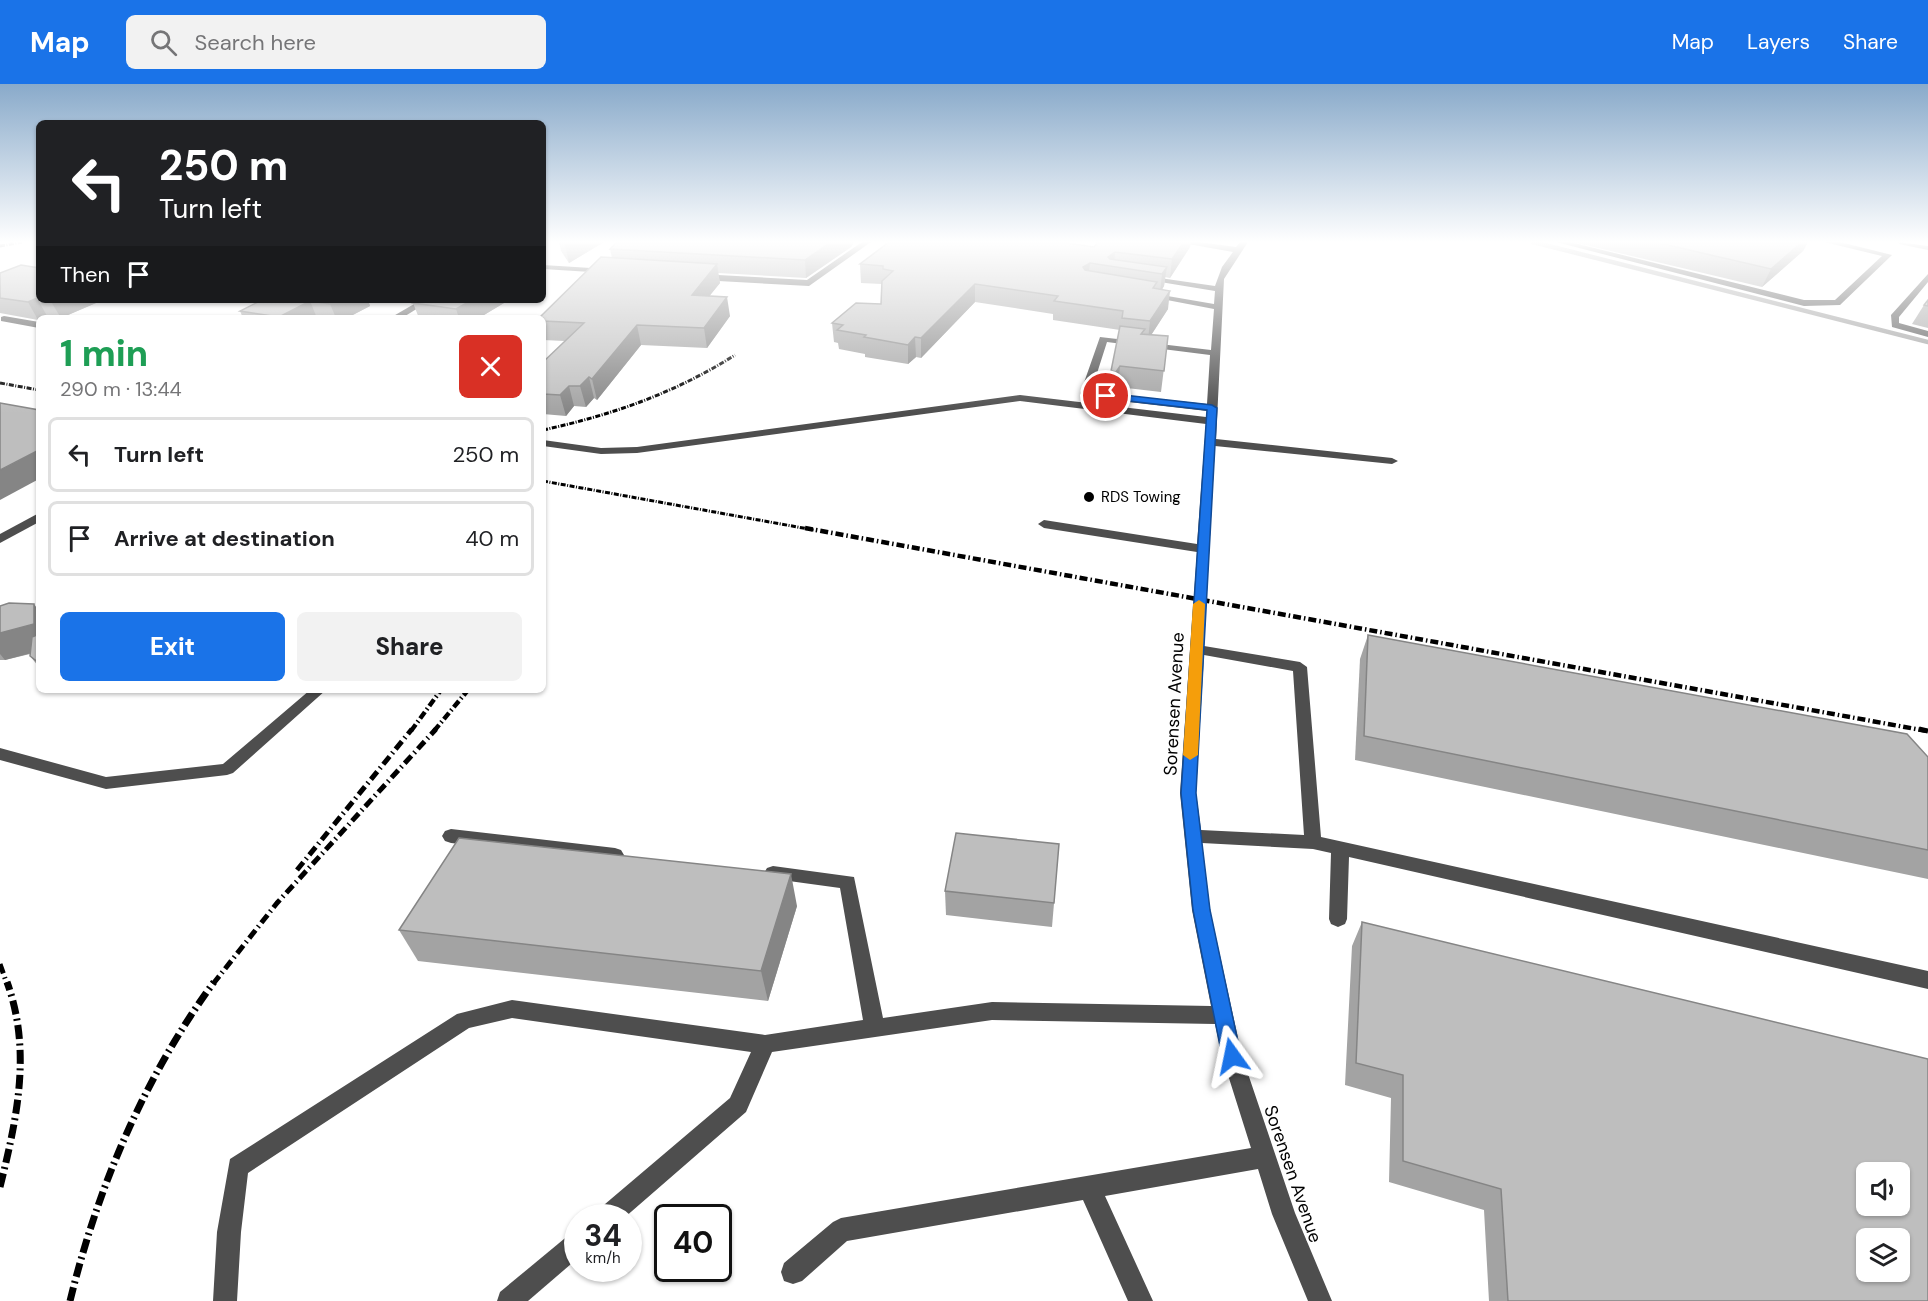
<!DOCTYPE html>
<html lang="en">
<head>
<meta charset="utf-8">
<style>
  body { margin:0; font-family:"DM Sans",sans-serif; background:#f2f2f2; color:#202124; height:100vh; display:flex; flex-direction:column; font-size:22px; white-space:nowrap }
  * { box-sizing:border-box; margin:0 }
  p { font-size:20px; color:#757577 }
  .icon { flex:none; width:33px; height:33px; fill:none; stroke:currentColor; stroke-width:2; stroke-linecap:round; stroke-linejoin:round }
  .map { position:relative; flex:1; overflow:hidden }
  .side { position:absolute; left:36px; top:231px; width:510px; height:378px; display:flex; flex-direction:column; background:#fff; border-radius:9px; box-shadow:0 2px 4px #0004 }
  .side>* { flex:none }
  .banner { position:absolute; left:36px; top:36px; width:510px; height:183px; border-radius:9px; box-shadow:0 2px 4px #0004; background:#202124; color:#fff; overflow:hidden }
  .fabs { position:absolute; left:1856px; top:1078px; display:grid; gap:12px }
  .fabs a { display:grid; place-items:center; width:54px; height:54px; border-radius:9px; background:#fff; box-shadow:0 2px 4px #0004; font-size:30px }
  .speed { position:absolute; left:564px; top:1120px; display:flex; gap:12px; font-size:30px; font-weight:700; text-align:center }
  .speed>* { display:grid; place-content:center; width:78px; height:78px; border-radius:50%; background:#fff; box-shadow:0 2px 4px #0004; line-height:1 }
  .speed small { font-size:15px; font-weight:400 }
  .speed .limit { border:3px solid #111; border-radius:9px; background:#fff; color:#111 }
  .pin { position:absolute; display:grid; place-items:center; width:51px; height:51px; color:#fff; margin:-26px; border:3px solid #fff; border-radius:50%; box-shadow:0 2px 6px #0007 }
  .me { position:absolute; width:66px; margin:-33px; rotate:348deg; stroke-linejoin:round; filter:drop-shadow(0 0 4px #0008) }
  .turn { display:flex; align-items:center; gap:21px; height:126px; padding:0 24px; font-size:27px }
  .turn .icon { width:78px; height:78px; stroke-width:2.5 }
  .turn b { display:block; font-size:42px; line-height:51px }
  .then { display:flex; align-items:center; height:57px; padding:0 24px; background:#0003; gap:12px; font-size:22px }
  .round { display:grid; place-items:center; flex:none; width:63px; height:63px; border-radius:9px; background:#f2f2f2 }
  .headline { display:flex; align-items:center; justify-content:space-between; height:102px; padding:0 24px }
  h1 { font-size:36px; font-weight:800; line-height:45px; color:#1e9e55 }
  .action { display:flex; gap:12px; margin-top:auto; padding:12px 24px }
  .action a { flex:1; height:69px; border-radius:9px; background:#1a73e8; color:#fff; font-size:24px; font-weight:800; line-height:69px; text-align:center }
  .action a+a { background:#f2f2f2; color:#202124 }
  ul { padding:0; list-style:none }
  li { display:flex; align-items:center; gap:18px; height:75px; margin:0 12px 9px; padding:0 12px; border:3px solid #e0e0e0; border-radius:9px }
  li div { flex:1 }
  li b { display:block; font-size:22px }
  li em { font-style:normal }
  header { display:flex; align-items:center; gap:36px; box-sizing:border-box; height:84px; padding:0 30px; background:#1a73e8; color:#fff }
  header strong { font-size:28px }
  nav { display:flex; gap:33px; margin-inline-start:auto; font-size:21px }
  .search { width:420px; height:54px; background:#f2f2f2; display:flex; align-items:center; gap:15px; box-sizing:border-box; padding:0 21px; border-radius:9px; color:#757577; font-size:22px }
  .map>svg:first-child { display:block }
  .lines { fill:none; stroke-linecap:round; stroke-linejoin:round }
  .stream { stroke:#9c9c9c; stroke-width:4.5 }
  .minor { fill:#4e4e4e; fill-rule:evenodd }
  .rail-far3 { stroke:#000; stroke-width:3; stroke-dasharray:5 1.5 1 1.5; stroke-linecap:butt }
  .rail-far2 { stroke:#000; stroke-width:4.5; stroke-dasharray:8 3 1.5 3; stroke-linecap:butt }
  .rail-far1 { stroke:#000; stroke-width:5; stroke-dasharray:10 4 1.5 4; stroke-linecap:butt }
  .rail { stroke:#000; stroke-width:7; stroke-dasharray:14 4.5 2 4.5; stroke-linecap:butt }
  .wall { fill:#a3a3a3 }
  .shaded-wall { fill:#858585 }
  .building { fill:#bebebe; stroke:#858585; stroke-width:1.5; fill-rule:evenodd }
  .route { fill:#1a73e8; stroke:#114b97; stroke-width:1.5 }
  .slow { fill:#f59e0b }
  .poi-dot { fill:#000; stroke:#fff; stroke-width:2 }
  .labels { text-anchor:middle; stroke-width:4.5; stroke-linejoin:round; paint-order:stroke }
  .far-poi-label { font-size:15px; fill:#000; stroke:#fff; text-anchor:start }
  .street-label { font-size:18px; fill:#000; stroke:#fff }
</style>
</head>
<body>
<header>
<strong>Map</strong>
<div class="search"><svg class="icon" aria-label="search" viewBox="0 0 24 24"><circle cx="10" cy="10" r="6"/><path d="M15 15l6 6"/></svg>Search here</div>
<nav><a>Map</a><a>Layers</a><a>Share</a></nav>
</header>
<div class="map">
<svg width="1928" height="1217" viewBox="0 0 1928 1217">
  <rect width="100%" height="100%" fill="#fff"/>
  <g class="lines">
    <path class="stream" d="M1533 158 1928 258"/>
    <g class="minor">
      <path d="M862 158H871L809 202 700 196 696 193 700 190 807 196Z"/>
      <path d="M1177 158H1199L1236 163 1240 158H1248L1224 195 1216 355 1392 374 1398 377 1392 380 1215 362 1204 562 1300 578 1307 583 1321 753 1928 887V905L1349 773 1347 835 1345 840 1338 843 1331 840 1329 835 1331 769 1313 765 1202 759 1210 826 1242 972 1295 1129 1332 1217H1308L1272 1130 1258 1085 1105 1112 1153 1217H1128L1083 1116 847 1157 802 1197 793 1200 784 1197 781 1188 784 1179 833 1138 841 1134 1251 1064 1222 972 1215 940 992 936 772 968 746 1028 624 1134H594L598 1126 730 1014 751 968 512 934 469 944 248 1089 241 1148 237 1217H213L217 1148 230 1075 457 930 512 916 765 951 863 936 840 804 767 794 764 789 767 784 773 782 854 793 883 934 992 918 1211 922 1192 826 1180 709 1197 468 1044 444 1038 440 1044 436 1197 460 1206 340 1020 317 637 369 601 370 543 362V356L601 364 637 363 1020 311 1206 333 1207 327 1085 313 1080 310 1100 253 1211 266 1214 225 1146 212 1150 209 1214 220 1215 207 1142 195 1146 192 1215 202 1222 183 1233 168ZM1107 258 1210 271 1207 320 1091 308ZM1204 571 1293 587 1304 751 1201 746 1196 709Z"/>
      <path d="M1556 158H1570L1804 216H1835L1882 172 1824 158H1840L1892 171 1840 221 1804 222Z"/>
      <path d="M1898 158 1928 162V166L1899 160Z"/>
      <path d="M543 181 607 185 611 187 607 189 543 185Z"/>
      <path d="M1928 190V198L1899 233V239L1928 247V253L1892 243 1891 231Z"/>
      <path d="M421 216H431L402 234H390Z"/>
      <path d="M4 232 39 238V244L1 237V233Z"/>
      <path d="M39 429V438L0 459V450Z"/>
      <path d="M310 606H326L233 689 227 691 106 705 0 676V664L106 693 223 680Z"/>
      <path d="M451 745 615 764 621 766 624 771 621 776 615 778 451 759 445 757 442 752 445 747Z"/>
      <path d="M578 1146V1174L528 1217H497L500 1208 570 1150Z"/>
    </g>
    <g class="rail-far3">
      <path d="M0 162 22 158"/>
      <path d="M0 299 39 306"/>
      <path d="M543 346C612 331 675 309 735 271"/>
      <path d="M543 397 814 446"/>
    </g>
    <g class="rail-far2">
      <path d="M805 444 1927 647"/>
      <path d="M411 647 441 606"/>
      <path d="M434 647 468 606"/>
    </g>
    <g class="rail-far1">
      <path d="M1919 645 1928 647"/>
      <path d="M297 786 412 645"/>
      <path d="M0 880 7 900"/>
      <path d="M213 900 277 819 436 645"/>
    </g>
    <g class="rail">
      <path d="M0 1103C17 1034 32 967 7 898"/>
      <path d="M70 1217C98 1102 144 994 214 898"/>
    </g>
  </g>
  <g class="wall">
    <path d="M559 158H604L569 179 561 167Z"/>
    <path d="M617 158H854L851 163 806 194 718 189 720 199 709 212 730 232 707 264 641 261 597 316 594 314 586 323 574 322 566 332 543 330V278L565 257 543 256V234L612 174 610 165Z"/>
    <path d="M1191 158 1190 163 1170 194 1165 193 1164 202 1162 205 1168 225 1151 251 1168 252 1161 308 1118 303 1114 308H1109L1111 287 1120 246 1053 236V230L975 218 921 274 916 273 908 280 865 273V270L839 265 838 259 834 258 832 239 881 220 882 200 861 199 860 180 1094 163Z"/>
    <path d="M1573 158H1808L1803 167 1762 203Z"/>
    <path d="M39 184V216H103L61 234 47 232 42 234H39L38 236 0 229V189Z"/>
    <path d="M262 216H368L370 222 347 234H243L240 227Z"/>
    <path d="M419 216H509L479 234H419L413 219Z"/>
    <path d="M1928 216V244L1912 240 1924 221Z"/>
    <path d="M0 522 39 527V583L30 572V570L5 576H0Z"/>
    <path d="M1368 551 1928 673V795L1355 676 1360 575Z"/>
    <path d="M1059 760 1052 843 946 831 945 807Z"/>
    <path d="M797 822 768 917 418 877 399 846Z"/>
    <path d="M1362 838 1928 1217H1489L1484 1126 1389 1098 1391 1014 1345 1001 1352 862Z"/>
  </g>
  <g class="shaded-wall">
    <path d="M570 158H604L569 179 565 161Z"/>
    <path d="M831 158H854L851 163 806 194 805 176Z"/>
    <path d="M1184 158H1191L1190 163 1170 194 1172 175Z"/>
    <path d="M1802 158H1808L1803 167 1762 203 1771 185Z"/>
    <path d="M1115 168 1114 182 1108 173Z"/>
    <path d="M1090 179 1088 197 1083 183Z"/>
    <path d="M717 180 720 199 695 230 692 211Z"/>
    <path d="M1167 183 1164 202 1160 209 1162 190Z"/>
    <path d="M975 200V218L921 274V254Z"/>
    <path d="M1170 207 1168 225 1148 256 1150 237Z"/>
    <path d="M727 213 730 232 707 264 704 244Z"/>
    <path d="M37 214 47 232 42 234H39L38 236 28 218Z"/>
    <path d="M50 216H103L61 234Z"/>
    <path d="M337 216H368L370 222 347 234H336L330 220Z"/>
    <path d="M472 216H509L479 234H459L456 225Z"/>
    <path d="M310 217 317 234H279V233Z"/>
    <path d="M637 241 641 261 597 316 592 295Z"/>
    <path d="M915 253 916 273 908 280V261Z"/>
    <path d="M1120 282 1118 303 1114 308 1116 288Z"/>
    <path d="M589 293 594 314 586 323 580 302Z"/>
    <path d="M569 302 574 322 566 332 560 311Z"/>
    <path d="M39 366V395L0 416V386Z"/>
    <path d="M34 520 39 527V567L5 576 0 570V549Z"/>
    <path d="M791 790 797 822 768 917 761 887Z"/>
  </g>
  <g class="building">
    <path d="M563 158H570L565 161Z"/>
    <path d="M617 158H831L805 176 610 165Z"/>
    <path d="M889 158H1060L1094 163 1098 158H1184L1172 175 1115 168 1108 173 1110 175 1167 183 1162 190 1090 179 1083 183 1085 186 1157 198 1153 204 1170 207 1150 237 1122 234 1123 227 1054 217 1058 212 975 200 921 254 915 253 908 261 864 253 866 251 837 246 843 241 832 239 856 219 881 220 882 197 893 187 883 185V182L860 180Z"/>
    <path d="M1655 158H1802L1771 185Z"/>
    <path d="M601 173 717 180 692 211 727 213 704 244 637 241 592 295 589 293 580 302H569L560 311 543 310V278L584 239 543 237V234H539Z"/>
    <path d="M21 181 39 184V215L37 214 28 218 0 214V189Z"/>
    <path d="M262 216H337L330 220 310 217 279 233 240 227Z"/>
    <path d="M419 216H472L456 225 413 219Z"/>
    <path d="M1928 216V222L1924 221Z"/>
    <path d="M1120 242 1145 245 1141 250 1168 252 1164 287 1120 282 1116 288 1111 287Z"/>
    <path d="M0 319 39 326V366L0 386Z"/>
    <path d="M9 519 34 520V540L0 549V522Z"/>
    <path d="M39 550V579L30 572 32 553Z"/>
    <path d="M1368 551 1907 650 1928 673V766L1364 652Z"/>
    <path d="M956 749 1059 760 1054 819 945 807Z"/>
    <path d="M459 754 791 790 761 887 399 846Z"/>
    <path d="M1362 838 1928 975V1217H1508L1501 1105 1403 1077V991L1356 979ZM1866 1089H1899V1122H1866ZM1866 1155H1899V1188H1866Z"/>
  </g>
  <linearGradient id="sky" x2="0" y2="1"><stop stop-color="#89aaca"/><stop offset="0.48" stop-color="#fff"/><stop offset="1" stop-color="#fff" stop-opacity="0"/></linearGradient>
  <rect width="1928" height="329" fill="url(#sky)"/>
  <path class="route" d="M1106 309 1212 321 1217 324 1196 709 1210 826 1241 972 1239 978 1232 980 1225 978 1222 972 1193 826 1181 709 1207 326 1102 314 1101 312Z"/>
  <path class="slow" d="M1199 516 1205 520 1198 671 1190 676 1183 671 1193 520Z"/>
  <circle class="poi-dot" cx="1089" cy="413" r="6"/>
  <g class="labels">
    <g class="far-poi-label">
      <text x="1101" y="418">RDS Towing</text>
    </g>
    <g class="street-label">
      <text transform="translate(1174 620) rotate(-87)" y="6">Sorensen Avenue</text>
      <text transform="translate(1293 1090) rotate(71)" y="6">Sorensen Avenue</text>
    </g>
  </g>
</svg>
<div class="fabs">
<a><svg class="icon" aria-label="sound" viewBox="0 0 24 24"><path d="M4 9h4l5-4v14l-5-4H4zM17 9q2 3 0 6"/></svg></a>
<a><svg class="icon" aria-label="layers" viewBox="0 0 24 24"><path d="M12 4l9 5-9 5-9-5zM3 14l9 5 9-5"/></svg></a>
</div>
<div class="speed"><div>34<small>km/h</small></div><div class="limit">40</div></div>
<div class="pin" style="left:1106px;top:312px;background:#d93025"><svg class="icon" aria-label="arrive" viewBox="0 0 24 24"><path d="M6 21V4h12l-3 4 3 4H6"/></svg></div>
<svg class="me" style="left:1232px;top:972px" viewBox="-20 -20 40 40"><path d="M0-17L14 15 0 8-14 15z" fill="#1a73e8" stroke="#fff" stroke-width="4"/></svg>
<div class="banner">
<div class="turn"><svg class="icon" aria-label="left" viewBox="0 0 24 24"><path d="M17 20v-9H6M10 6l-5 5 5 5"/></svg><div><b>250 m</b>Turn left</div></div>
<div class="then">Then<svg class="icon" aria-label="arrive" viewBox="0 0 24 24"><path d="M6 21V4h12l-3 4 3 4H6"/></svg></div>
</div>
<section class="side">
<div class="headline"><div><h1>1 min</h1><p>290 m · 13:44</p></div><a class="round" style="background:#d93025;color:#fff"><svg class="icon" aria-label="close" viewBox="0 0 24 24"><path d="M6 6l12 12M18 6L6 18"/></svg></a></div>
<ul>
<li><svg class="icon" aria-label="left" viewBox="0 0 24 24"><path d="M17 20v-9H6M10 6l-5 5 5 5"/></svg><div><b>Turn left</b></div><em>250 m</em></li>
<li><svg class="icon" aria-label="arrive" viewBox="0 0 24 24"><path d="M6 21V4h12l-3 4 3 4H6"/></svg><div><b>Arrive at destination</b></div><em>40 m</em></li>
</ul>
<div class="action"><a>Exit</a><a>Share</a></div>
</section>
</div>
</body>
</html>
